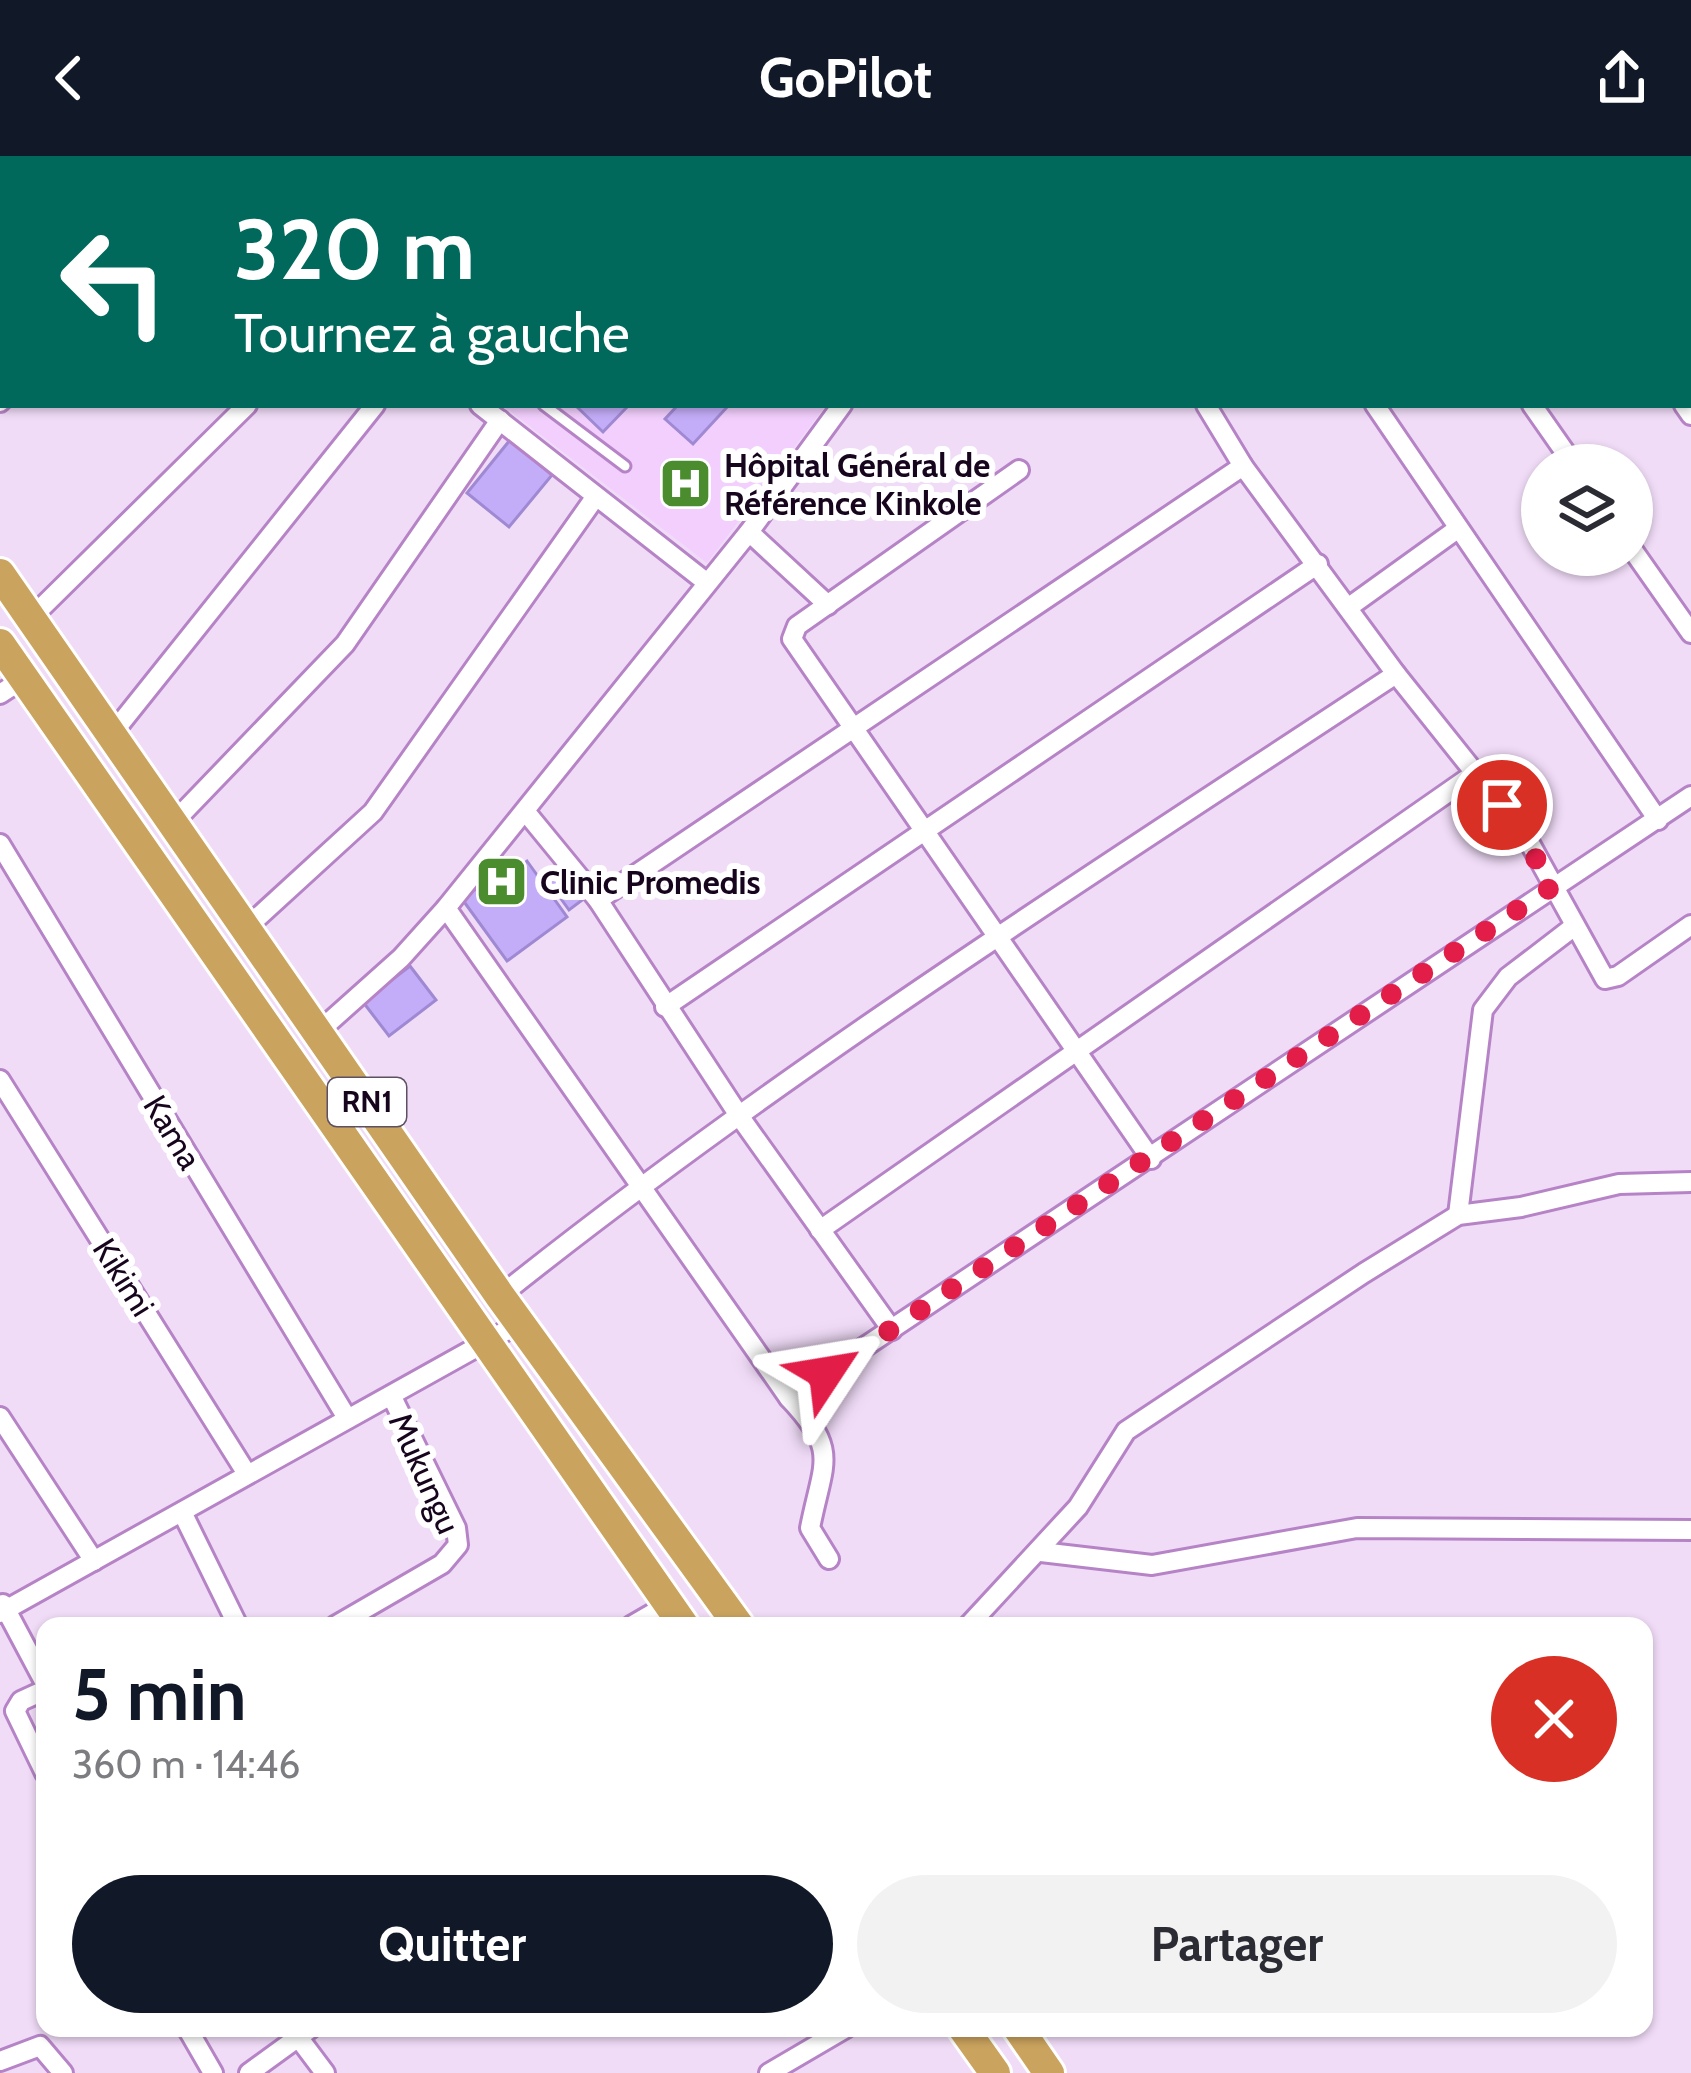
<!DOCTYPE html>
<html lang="fr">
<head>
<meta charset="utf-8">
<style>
  body { margin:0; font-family:Cabin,sans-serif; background:#f2f2f3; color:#2b2b33; height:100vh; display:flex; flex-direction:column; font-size:45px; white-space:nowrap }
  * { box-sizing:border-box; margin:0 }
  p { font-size:39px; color:#7c7c81 }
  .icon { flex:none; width:66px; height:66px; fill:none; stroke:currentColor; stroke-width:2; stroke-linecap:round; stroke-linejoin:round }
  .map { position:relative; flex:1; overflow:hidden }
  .sheet { position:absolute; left:36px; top:1461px; width:1617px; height:420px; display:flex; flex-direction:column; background:#fff; border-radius:24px; box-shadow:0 3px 9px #0004 }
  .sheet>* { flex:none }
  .hud { position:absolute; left:0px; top:0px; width:1692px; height:252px; box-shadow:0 3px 9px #0004; background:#00695c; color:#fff; overflow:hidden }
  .buttons { position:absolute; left:1521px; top:288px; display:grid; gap:24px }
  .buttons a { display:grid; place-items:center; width:132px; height:132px; border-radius:50%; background:#fff; box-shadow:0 3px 9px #0004; font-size:60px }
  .pin { position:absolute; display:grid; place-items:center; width:102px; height:102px; color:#fff; margin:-51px; border:6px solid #fff; border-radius:50%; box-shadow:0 3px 12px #0007 }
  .me { position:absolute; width:132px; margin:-66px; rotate:57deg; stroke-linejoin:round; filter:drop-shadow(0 0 9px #0008) }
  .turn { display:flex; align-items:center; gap:42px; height:252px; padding:0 36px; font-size:54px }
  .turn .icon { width:156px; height:156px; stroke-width:2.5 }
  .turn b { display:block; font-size:84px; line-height:102px }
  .round { display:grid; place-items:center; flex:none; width:126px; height:126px; border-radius:63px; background:#f2f2f3 }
  .summary { display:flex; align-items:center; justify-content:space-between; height:204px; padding:0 36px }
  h1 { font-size:72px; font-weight:700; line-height:90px; color:#111827 }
  .primary-button { display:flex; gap:24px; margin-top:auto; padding:24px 36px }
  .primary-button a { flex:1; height:138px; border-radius:72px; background:#111827; color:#fff; font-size:48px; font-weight:700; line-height:138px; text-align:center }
  .primary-button a+a { background:#f2f2f3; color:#2b2b33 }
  header { display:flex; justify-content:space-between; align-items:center; height:156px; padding:0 36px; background:#111827; color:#fff; font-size:54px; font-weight:700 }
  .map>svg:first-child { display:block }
  .built { fill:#f2cffd }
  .building { fill:#c4adf8; stroke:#a089d3; stroke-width:3 }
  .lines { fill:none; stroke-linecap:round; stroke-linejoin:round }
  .service-casing { stroke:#b684c6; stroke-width:15 }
  .minor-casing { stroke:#b684c6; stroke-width:24 }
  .trunk-casing { stroke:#fff; stroke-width:36 }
  .service { stroke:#fff; stroke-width:9 }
  .minor { stroke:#fff; stroke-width:18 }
  .trunk { stroke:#caa35f; stroke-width:30 }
  .route { stroke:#e11d48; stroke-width:21; stroke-dasharray:0 37.8 }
  .labels { text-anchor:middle; stroke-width:12; stroke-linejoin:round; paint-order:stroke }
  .shield { fill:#fff; stroke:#5d5061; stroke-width:3 }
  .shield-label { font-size:30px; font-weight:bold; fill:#17051d }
  .poi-label { font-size:33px; font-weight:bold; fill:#17051d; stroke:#fff; text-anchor:start }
  .street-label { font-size:33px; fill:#17051d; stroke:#fff }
</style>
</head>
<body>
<header><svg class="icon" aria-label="back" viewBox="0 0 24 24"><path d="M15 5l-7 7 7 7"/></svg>GoPilot<svg class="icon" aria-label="share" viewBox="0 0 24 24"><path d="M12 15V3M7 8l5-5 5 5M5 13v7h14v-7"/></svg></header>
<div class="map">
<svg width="1691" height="1917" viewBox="0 0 1691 1917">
  <rect width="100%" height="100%" fill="#f1dcf8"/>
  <g class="built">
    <path d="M179 0H1014L1012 3Z"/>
    <path d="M502 249H826L707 407Z"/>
  </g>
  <g class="building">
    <path d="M575 249H629L603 276Z"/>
    <path d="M678 249H729L693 288 665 263Z"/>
    <path d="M510 284 552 319 509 371 467 337Z"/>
    <path d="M527 705 567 761 507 805 462 743 500 715 505 721Z"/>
    <path d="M565 715 585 742 569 754 549 726Z"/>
    <path d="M410 810 436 844 389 880 363 846Z"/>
  </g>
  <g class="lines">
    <defs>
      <g id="service">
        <path d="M332 0 335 3"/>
        <path d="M224 3 226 0"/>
        <path d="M544 249 625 310"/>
      </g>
      <g id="minor">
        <path d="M160 0 164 3"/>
        <path d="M1045 0 1047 3"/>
        <path d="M1354 0 1356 3"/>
        <path d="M1498 0 1500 3"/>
        <path d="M1675 0 1677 3"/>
        <path d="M1022 3 1024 0"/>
        <path d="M1689 20 1691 23"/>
        <path d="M0 23 3 26"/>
        <path d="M0 191 3 195"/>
        <path d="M0 246 3 243"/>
        <path d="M480 249 706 426"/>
        <path d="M1206 249 1243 310 1396 518 1527 682 1605 823 1618 820 1691 769"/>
        <path d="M1375 249 1658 664"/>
        <path d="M1532 249 1574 309"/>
        <path d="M1684 249 1691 259"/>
        <path d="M1019 314 797 470 792 483 1151 1003"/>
        <path d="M749 376 828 449"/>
        <path d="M1632 393 1691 477"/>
        <path d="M1349 451 1456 374"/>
        <path d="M31 462 247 249"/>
        <path d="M0 538 23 523"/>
        <path d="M112 578 375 249"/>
        <path d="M525 655 598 744 740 961 892 1174"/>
        <path d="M170 670 345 488 500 264"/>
        <path d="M0 688 347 1262"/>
        <path d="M598 744 1243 310"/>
        <path d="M446 752 789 1242"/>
        <path d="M244 774 373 656 594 343"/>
        <path d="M665 851 1318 408"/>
        <path d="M317 877 401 802 446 752 749 376 842 249"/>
        <path d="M0 924 247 1318"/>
        <path d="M1458 1059 1483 854 1508 821 1572 772"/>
        <path d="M820 1074 1477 616"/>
        <path d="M500 1140C784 913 1093 718 1396 518"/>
        <path d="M0 1261 94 1405"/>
        <path d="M183 1358 238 1470"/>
        <path d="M1041 1396 1152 1409 1357 1372 1691 1374"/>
        <path d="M829 1403 810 1372C823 1305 840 1296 789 1242L794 1238 1691 640"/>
        <path d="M3 1448 45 1527"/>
        <path d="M0 1457 520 1167"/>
        <path d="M335 1470 442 1408 458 1389 456 1372 392 1241"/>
        <path d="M631 1470 669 1448"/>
        <path d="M968 1470 1078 1351 1126 1275 1364 1117 1458 1059 1521 1051 1619 1028 1691 1026"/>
        <path d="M45 1534 21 1545 15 1555 45 1617"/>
        <path d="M187 1872 213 1917"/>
        <path d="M298 1881 325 1917"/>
        <path d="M0 1905 40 1890 63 1917"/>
        <path d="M249 1917 311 1872"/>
        <path d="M769 1917 846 1872"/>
      </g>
      <g id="trunk">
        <path d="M0 418 500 1140 739 1470"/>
        <path d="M0 488 684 1470"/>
        <path d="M963 1872 995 1917"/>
        <path d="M1018 1872 1049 1917"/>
      </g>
    </defs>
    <use href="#service" class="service-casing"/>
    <use href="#minor" class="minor-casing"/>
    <use href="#trunk" class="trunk-casing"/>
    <use href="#service" class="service"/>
    <use href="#minor" class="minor"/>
    <use href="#trunk" class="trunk"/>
  </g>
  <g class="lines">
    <path class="route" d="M826 1217 1553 730 1502 649"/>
  </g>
  <defs>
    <symbol id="hospital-square" viewBox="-11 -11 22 22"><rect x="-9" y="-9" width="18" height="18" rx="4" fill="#4a8c2e" stroke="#fff"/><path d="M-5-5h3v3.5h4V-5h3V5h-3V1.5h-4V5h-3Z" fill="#fff"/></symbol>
  </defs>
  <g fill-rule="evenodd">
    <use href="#hospital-square" x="656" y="298" width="59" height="59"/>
    <use href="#hospital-square" x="472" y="696" width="59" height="59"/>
  </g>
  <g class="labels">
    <rect class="shield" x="328" y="922" width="78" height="48" rx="9"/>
    <g class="shield-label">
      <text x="367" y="956">RN1</text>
    </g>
    <g class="poi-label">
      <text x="724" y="321">Hôpital Général de<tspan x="724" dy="38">Référence Kinkole</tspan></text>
      <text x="540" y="738">Clinic Promedis</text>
    </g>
    <g class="street-label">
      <text transform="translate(173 976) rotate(59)" y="12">Kama</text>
      <text transform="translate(124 1121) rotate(58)" y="12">Kikimi</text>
      <text transform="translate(425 1317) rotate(66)" y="12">Mukungu</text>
    </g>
  </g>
</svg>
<div class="buttons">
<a><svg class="icon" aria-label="layers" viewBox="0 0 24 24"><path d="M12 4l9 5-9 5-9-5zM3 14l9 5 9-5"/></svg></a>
</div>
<div class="pin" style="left:1502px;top:649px;background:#d93025"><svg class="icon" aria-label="arrive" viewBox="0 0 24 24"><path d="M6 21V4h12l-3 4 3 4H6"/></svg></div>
<svg class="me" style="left:826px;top:1217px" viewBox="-20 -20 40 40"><path d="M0-17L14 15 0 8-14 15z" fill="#e11d48" stroke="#fff" stroke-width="4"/></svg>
<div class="hud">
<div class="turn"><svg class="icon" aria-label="left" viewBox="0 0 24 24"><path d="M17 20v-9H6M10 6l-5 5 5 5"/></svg><div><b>320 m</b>Tournez à gauche</div></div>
</div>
<section class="sheet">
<div class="summary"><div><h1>5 min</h1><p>360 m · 14:46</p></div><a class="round" style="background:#d93025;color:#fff"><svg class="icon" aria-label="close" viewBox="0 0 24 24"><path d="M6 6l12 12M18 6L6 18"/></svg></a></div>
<div class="primary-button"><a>Quitter</a><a>Partager</a></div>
</section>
</div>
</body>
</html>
